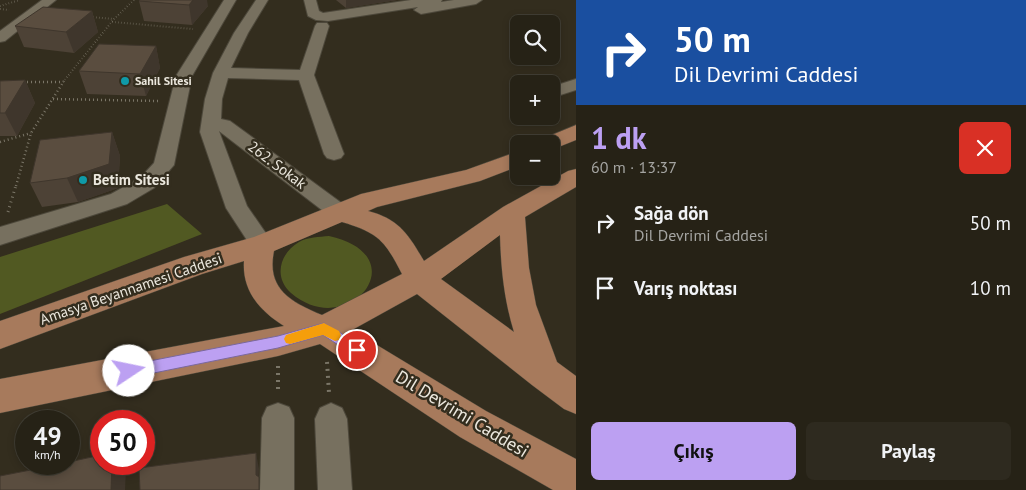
<!DOCTYPE html>
<html lang="tr">
<head>
<meta charset="utf-8">
<style>
  body { margin:0; font-family:"PT Sans",sans-serif; background:#2e2a1f; color:#f1f3f6; height:100vh; display:flex; flex-direction:column; font-size:19px; white-space:nowrap }
  * { box-sizing:border-box; margin:0 }
  p { font-size:16px; color:#a4a4a1 }
  .icon { flex:none; width:28px; height:28px; fill:none; stroke:currentColor; stroke-width:2; stroke-linecap:round; stroke-linejoin:round }
  .map { position:relative; flex:1; overflow:hidden }
  .details { display:flex; flex-direction:column; background:#262216; width:450px }
  .details>* { flex:none }
  .hud { background:#1a4fa0; color:#fff; overflow:hidden }
  .buttons { position:absolute; left:510px; top:15px; display:grid; gap:10px }
  .buttons a { display:grid; place-items:center; width:50px; height:50px; border-radius:8px; background:#262216; box-shadow:0 2px 8px #0003,0 0 0 1px #423f35; font-size:25px }
  .speed { position:absolute; left:15px; top:410px; display:flex; gap:10px; font-size:25px; font-weight:700; text-align:center }
  .speed>* { display:grid; place-content:center; width:65px; height:65px; border-radius:50%; background:#262216; box-shadow:0 2px 8px #0003,0 0 0 1px #423f35; line-height:1 }
  .speed small { font-size:12px; font-weight:400 }
  .speed .limit { border:8px solid #d22; background:#fff; color:#111 }
  .pin { position:absolute; display:grid; place-items:center; width:42px; height:42px; color:#fff; margin:-21px; border:2px solid #fff; border-radius:50%; box-shadow:0 1px 5px #0007 }
  .me { position:absolute; width:55px; margin:-28px; rotate:79deg; stroke-linejoin:round; filter:drop-shadow(0 0 4px #0008) }
  .turn { display:flex; align-items:center; gap:18px; height:105px; padding:0 15px; font-size:22px }
  .turn .icon { width:65px; height:65px; stroke-width:2.5 }
  .turn b { display:block; font-size:35px; line-height:42px }
  .round { display:grid; place-items:center; flex:none; width:52px; height:52px; border-radius:8px; background:#2e2a1f }
  .summary { display:flex; align-items:center; justify-content:space-between; height:85px; padding:0 15px }
  h1 { font-size:30px; font-weight:800; line-height:38px; color:#bca0f2 }
  .button { display:flex; gap:10px; margin-top:auto; padding:10px 15px }
  .button a { flex:1; height:58px; border-radius:8px; background:#bca0f2; color:#111; font-size:20px; font-weight:800; line-height:58px; text-align:center }
  .button a+a { background:#2e2a1f; color:#f1f3f6 }
  ul { padding:0; list-style:none }
  li { display:flex; align-items:center; gap:15px; height:65px; padding:0 15px }
  li div { flex:1 }
  li b { display:block; font-size:19px }
  li em { font-style:normal }
  main { display:flex; flex:1; min-height:0 }
  .map>svg:first-child { display:block }
  .green { fill:#515922 }
  .lines { fill:none; stroke-linecap:round; stroke-linejoin:round }
  .minor-casing { stroke:#4d483b; stroke-width:2 }
  .major-casing { stroke:#4d483b; stroke-width:1 }
  .path-far3 { stroke:#7b7668; stroke-width:2; stroke-dasharray:0.5 2.5; stroke-linecap:butt }
  .path-far2 { stroke:#7b7668; stroke-width:2.5; stroke-dasharray:1 3; stroke-linecap:butt }
  .path-far1 { stroke:#7b7668; stroke-width:3; stroke-dasharray:1 4; stroke-linecap:butt }
  .path { stroke:#7b7668; stroke-width:4; stroke-dasharray:2 5; stroke-linecap:butt }
  .minor { fill:#77705f; fill-rule:evenodd }
  .major { fill:#a77a5c; fill-rule:evenodd }
  .wall { fill:#4d4236 }
  .shaded-wall { fill:#3f362c }
  .building { fill:#5a4d3f; stroke:#3f362c }
  .route { fill:#bca0f2; stroke:#7a689d }
  .slow { fill:#f59e0b }
  .culture-dot { fill:#0f9aa8; stroke:#332d1e; stroke-width:2 }
  .labels { text-anchor:middle; stroke-width:5; stroke-linejoin:round; paint-order:stroke }
  .far-poi-label { font-size:12px; font-weight:bold; fill:#ece8de; stroke:#332d1e; text-anchor:start }
  .street-label { font-size:15px; fill:#ece8de; stroke:#332d1e }
  .poi-label { font-size:15px; font-weight:bold; fill:#ece8de; stroke:#332d1e; text-anchor:start }
  .near-street-label { font-size:18px; fill:#ece8de; stroke:#332d1e }
</style>
</head>
<body>
<main>
<div class="map">
<svg width="576" height="490" viewBox="0 0 576 490">
  <rect width="100%" height="100%" fill="#332d1e"/>
  <g class="green">
    <path d="M167 204 202 234 0 314V257Z"/>
    <path d="M329 236C419 256 348 342 291 293 273 277 280 253 299 242 308 237 319 237 329 236Z"/>
  </g>
  <g class="lines">
    <defs>
      <g id="minor">
        <path d="M42 0H56L5 41 0 42V31Z"/>
        <path d="M224 0H236L192 76 174 165 154 188 127 204 0 245V227L111 194 140 178 154 163 176 76Z"/>
        <path d="M256 0H268L248 33 231 68 300 70 315 26 317 23H327L329 26 314 75 344 154 341 158 334 160 327 158 324 154 299 80 228 78 222 99 221 119 230 121 347 207 350 212 347 217 339 220 331 217 219 131 247 206 274 245 270 251 262 254 254 251 226 208 200 132 205 99 213 73 234 33Z"/>
        <path d="M304 0H316L319 11 323 13 411 0H442L441 2 454 0H482L476 4 421 14 414 10 418 7 328 21 316 20 308 16Z"/>
        <path d="M576 79V90L551 98V87Z"/>
        <path d="M278 403 289 407 294 418V490H260L262 418 267 407Z"/>
        <path d="M331 403 342 408 347 419 352 490H318L315 419 320 408Z"/>
      </g>
      <g id="major">
        <path d="M576 125V140L551 150V144H539L542 139Z"/>
        <path d="M519 151V166L480 181 377 207 368 211C399 219 408 234 424 261L503 207 568 171 576 169V187L525 217 529 268 536 305 557 362 576 376V414L564 409 532 385 417 294 352 330 486 411 576 459V490H553L460 437 320 344 278 356 0 413V379L284 326C260 311 242 291 244 261L202 274 0 349V321L184 257 254 237 361 194 466 170ZM342 222C379 233 385 241 402 274L322 315C291 302 266 289 274 251ZM500 235C501 269 504 299 514 332L441 279Z"/>
      </g>
    </defs>
    <use href="#minor" class="minor-casing"/>
    <use href="#major" class="major-casing"/>
    <g class="path-far3">
      <path d="M0 6 20 0"/>
      <path d="M0 9 9 10"/>
      <path d="M90 17 114 19"/>
      <path d="M112 22 193 29"/>
      <path d="M63 82 114 19 134 0"/>
    </g>
    <g class="path-far2">
      <path d="M23 82H63"/>
      <path d="M53 99 159 101"/>
      <path d="M0 142 31 133"/>
      <path d="M16 186 31 133 64 81"/>
    </g>
    <path class="path-far1" d="M8 212 16 185"/>
    <g class="path">
      <path d="M327 362 329 393"/>
      <path d="M278 366V393"/>
    </g>
    <use href="#minor" class="minor"/>
    <use href="#major" class="major"/>
  </g>
  <g class="wall">
    <path d="M336 0H397L346 8Z"/>
    <path d="M139 1 208 6 192 25 144 21Z"/>
    <path d="M92 11 98 32 74 53 24 47 15 26Z"/>
    <path d="M156 46 160 68 146 96 87 94 79 71Z"/>
    <path d="M25 80 35 103 17 136H0V81Z"/>
    <path d="M112 132 120 156 118 188 78 202 42 207 30 183Z"/>
  </g>
  <g class="shaded-wall">
    <path d="M193 0H207L208 6 192 25 189 5Z"/>
    <path d="M346 0H397L346 8Z"/>
    <path d="M92 11 98 32 74 53 66 32Z"/>
    <path d="M156 46 160 68 146 96 140 74Z"/>
    <path d="M25 80 35 103 17 136 5 113Z"/>
    <path d="M112 132 120 156 118 188 78 202 67 178Z"/>
    <path d="M256 453 259 469 258 490 256 475Z"/>
    <path d="M112 464H121L126 470 125 490H111Z"/>
  </g>
  <g class="building">
    <path d="M140 0H193L189 5 139 1Z"/>
    <path d="M43 7 92 11 66 32 15 26Z"/>
    <path d="M99 44 156 46 140 74 79 71Z"/>
    <path d="M25 80 5 113H0V81Z"/>
    <path d="M112 132 109 164 67 178 30 183 40 140Z"/>
    <path d="M256 453V475L259 477V490H140L139 468Z"/>
    <path d="M101 455V464H112L111 490H0V476L61 464H69V462Z"/>
  </g>
  <path class="route" d="M324 323 362 346 364 350 362 354 357 356 352 354 323 335 278 348 129 378 124 376 122 371 124 367 129 365 278 336Z"/>
  <path class="slow" d="M324 323 339 331 341 335 339 340 335 341 323 335 290 344 286 343 284 339 286 335Z"/>
  <g class="culture-dot">
    <circle cx="125" cy="81" r="5"/>
    <circle cx="83" cy="180" r="5"/>
  </g>
  <g class="labels">
    <g class="far-poi-label">
      <text x="135" y="85">Sahil Sitesi</text>
    </g>
    <g class="street-label">
      <text transform="translate(277 165) rotate(37)" y="5">262. Sokak</text>
      <text transform="translate(131 289) rotate(-19)" y="5">Amasya Beyannamesi Caddesi</text>
    </g>
    <g class="poi-label">
      <text x="93" y="185">Betim Sitesi</text>
    </g>
    <g class="near-street-label">
      <text transform="translate(462 414) rotate(31)" y="6">Dil Devrimi Caddesi</text>
    </g>
  </g>
</svg>
<div class="buttons">
<a><svg class="icon" aria-label="search" viewBox="0 0 24 24"><circle cx="10" cy="10" r="6"/><path d="M15 15l6 6"/></svg></a>
<a>+</a>
<a>−</a>
</div>
<div class="speed"><div>49<small>km/h</small></div><div class="limit">50</div></div>
<div class="pin" style="left:357px;top:350px;background:#d93025"><svg class="icon" aria-label="arrive" viewBox="0 0 24 24"><path d="M6 21V4h12l-3 4 3 4H6"/></svg></div>
<svg class="me" style="left:129px;top:371px" viewBox="-20 -20 40 40"><circle r="19" fill="#fff"/><path d="M0-13L10 11 0 6-10 11z" fill="#bca0f2"/></svg>
</div>
<section class="details">
<div class="hud">
<div class="turn"><svg class="icon" aria-label="right" viewBox="0 0 24 24"><path d="M7 20v-9h11M14 6l5 5-5 5"/></svg><div><b>50 m</b>Dil Devrimi Caddesi</div></div>
</div>
<div class="summary"><div><h1>1 dk</h1><p>60 m · 13:37</p></div><a class="round" style="background:#d93025;color:#fff"><svg class="icon" aria-label="close" viewBox="0 0 24 24"><path d="M6 6l12 12M18 6L6 18"/></svg></a></div>
<ul>
<li><svg class="icon" aria-label="right" viewBox="0 0 24 24"><path d="M7 20v-9h11M14 6l5 5-5 5"/></svg><div><b>Sağa dön</b><p>Dil Devrimi Caddesi</p></div><em>50 m</em></li>
<li><svg class="icon" aria-label="arrive" viewBox="0 0 24 24"><path d="M6 21V4h12l-3 4 3 4H6"/></svg><div><b>Varış noktası</b></div><em>10 m</em></li>
</ul>
<div class="button"><a>Çıkış</a><a>Paylaş</a></div>
</section>
</main>
</body>
</html>
